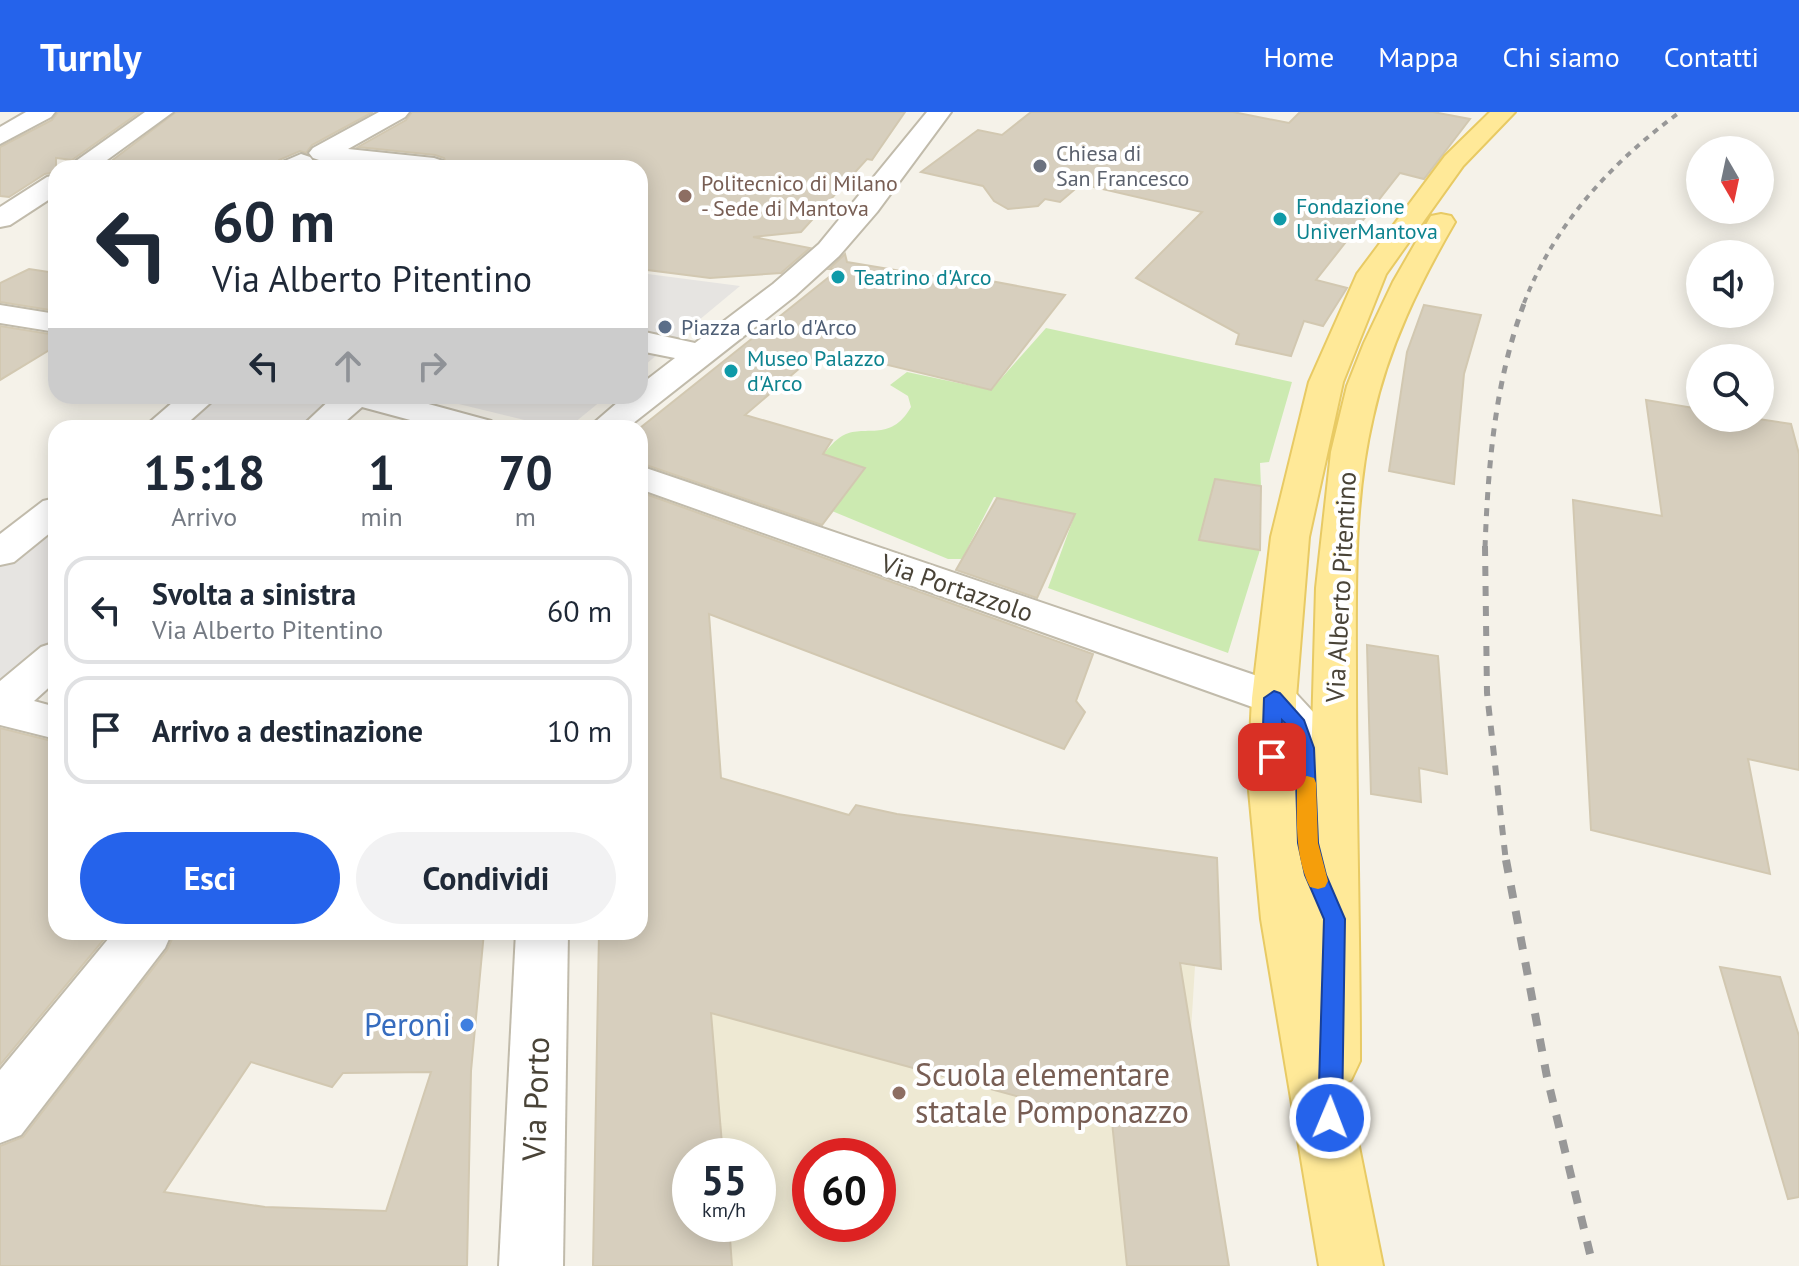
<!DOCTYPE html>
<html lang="it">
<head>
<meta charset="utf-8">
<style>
  body { margin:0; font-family:"PT Sans",sans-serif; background:#f2f2f3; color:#1f2937; height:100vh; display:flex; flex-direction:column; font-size:30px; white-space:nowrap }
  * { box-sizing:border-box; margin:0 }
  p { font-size:26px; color:#747a83 }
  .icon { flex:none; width:44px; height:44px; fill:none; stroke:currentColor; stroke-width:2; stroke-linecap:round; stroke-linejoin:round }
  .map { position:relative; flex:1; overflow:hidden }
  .details { position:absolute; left:48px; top:308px; width:600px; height:520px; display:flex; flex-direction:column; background:#fff; border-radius:24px; box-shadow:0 4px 20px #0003 }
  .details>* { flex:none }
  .top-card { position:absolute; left:48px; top:48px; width:600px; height:244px; border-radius:24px; box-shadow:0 4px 20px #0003; background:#fff; color:#1f2937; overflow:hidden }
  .needle { width:52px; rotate:171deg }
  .controls { position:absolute; left:1686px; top:24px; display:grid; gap:16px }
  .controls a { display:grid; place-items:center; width:88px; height:88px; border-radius:50%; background:#fff; box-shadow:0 4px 20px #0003; font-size:40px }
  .speed { position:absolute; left:672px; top:1026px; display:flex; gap:16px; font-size:40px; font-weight:700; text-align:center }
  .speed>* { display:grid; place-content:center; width:104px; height:104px; border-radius:50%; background:#fff; box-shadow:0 4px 20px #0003; line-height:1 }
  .speed small { font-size:20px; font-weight:400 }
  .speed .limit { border:12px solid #d22; background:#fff; color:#111 }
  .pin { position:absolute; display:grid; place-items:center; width:68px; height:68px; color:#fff; margin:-34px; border-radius:16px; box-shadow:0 4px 12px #0006 }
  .me { position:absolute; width:88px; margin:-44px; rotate:1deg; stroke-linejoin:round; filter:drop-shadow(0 0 6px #0008) }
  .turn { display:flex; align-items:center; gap:28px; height:168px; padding:0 32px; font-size:36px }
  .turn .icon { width:104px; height:104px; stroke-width:2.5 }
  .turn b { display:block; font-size:56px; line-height:68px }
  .lanes { display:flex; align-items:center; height:76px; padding:0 32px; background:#0003; justify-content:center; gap:40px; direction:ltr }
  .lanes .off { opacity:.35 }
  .eta { display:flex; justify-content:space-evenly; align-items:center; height:136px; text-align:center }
  .eta b { font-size:48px; font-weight:700; line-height:56px }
  .primary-button { display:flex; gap:16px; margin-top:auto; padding:16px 32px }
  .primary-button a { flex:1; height:92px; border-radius:48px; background:#2563eb; color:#fff; font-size:32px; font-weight:700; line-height:92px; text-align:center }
  .primary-button a+a { background:#f2f2f3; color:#1f2937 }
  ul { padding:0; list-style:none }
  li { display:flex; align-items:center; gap:24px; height:108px; margin:0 16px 12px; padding:0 16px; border:4px solid #e0e1e3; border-radius:24px }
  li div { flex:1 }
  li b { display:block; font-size:30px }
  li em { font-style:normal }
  header { display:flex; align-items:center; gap:48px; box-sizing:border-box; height:112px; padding:0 40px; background:#2563eb; color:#fff }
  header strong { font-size:38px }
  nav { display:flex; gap:44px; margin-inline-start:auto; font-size:28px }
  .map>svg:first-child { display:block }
  .education { fill:#eee9d3; fill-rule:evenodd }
  .green { fill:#cceab1 }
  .parking { fill:#e6e4e1 }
  .building { fill:#d7cfbe; stroke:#d2c8b1; stroke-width:2; fill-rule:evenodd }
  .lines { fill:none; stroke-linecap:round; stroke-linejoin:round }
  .minor-casing { stroke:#c1bbab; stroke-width:4 }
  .major-casing { stroke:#e8ca64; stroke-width:4 }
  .minor { fill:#fff; fill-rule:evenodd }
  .major { fill:#ffe998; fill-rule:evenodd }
  .rail-far3 { stroke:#989898; stroke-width:4; stroke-dasharray:6 6; stroke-linecap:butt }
  .rail-far2 { stroke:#989898; stroke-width:5; stroke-dasharray:8 8; stroke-linecap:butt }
  .rail-far1 { stroke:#989898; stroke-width:6; stroke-dasharray:10 10; stroke-linecap:butt }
  .rail { stroke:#989898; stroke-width:8; stroke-dasharray:13 13; stroke-linecap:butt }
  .route { fill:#2563eb; stroke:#184099; stroke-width:2 }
  .slow { fill:#f59e0b }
  .worship-dot { fill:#6b7280; stroke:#fff; stroke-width:3 }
  .education-dot { fill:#8d6e63; stroke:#fff; stroke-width:3 }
  .culture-dot { fill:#0f9aa8; stroke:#fff; stroke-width:3 }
  .service-dot { fill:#5c6f8a; stroke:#fff; stroke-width:3 }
  .shop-dot { fill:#3f7fe0; stroke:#fff; stroke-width:3 }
  .labels { text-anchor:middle; stroke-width:8; stroke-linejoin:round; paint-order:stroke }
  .far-worship-label { font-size:22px; fill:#5b616d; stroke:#fff; text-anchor:start }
  .far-education-label { font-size:22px; fill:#785e54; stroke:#fff; text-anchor:start }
  .far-culture-label { font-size:22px; fill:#0d838f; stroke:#fff; text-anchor:start }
  .far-service-label { font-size:22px; fill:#4e5e75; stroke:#fff; text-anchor:start }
  .street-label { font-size:26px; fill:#494337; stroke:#fff }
  .near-shop-label { font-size:32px; fill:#366cbe; stroke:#fff; text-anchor:end }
  .near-education-label { font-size:32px; fill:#785e54; stroke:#fff; text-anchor:start }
  .near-street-label { font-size:32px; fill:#494337; stroke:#fff }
</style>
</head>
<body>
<header>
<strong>Turnly</strong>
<nav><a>Home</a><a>Mappa</a><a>Chi siamo</a><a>Contatti</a></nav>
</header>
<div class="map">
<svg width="1799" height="1154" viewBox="0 0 1799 1154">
  <rect width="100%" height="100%" fill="#f5f2e9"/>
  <path class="education" d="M640 820 1075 842 1195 854 1191 919 1229 1154H593ZM690 1044H758V1112H690ZM810 1044H878V1112H810Z"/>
  <path class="green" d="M1046 216 1292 270 1269 350 1260 351 1261 374 1216 367 1199 428 1260 438 1228 541 1048 476 1075 402 994 385 962 447H948L832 399 863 358 823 342C829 336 835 328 842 324 864 311 890 332 911 295L908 284 890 273 907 260 991 278Z"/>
  <g class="parking">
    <path d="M640 161 740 174 640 257Z"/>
    <path d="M210 284H344L308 316H171Z"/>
    <path d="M426 284H607L568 316H557Z"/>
    <path d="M56 409V536L0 585V454Z"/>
  </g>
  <g class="building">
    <path d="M58 0H140L72 48 56 46V60L45 62 9 85 0 84V35L52 8Z"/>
    <path d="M176 0H373L312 33 306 41 300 39 279 48 273 56H132L106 53Z"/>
    <path d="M412 0H905L872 48 867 47 801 120 753 125 810 136 781 161 710 166 640 157V56H448L444 46 435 43 358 35 406 8Z"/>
    <path d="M1031 0H1233L1289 11 1300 0H1433L1470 7 1424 67 1400 61 1316 168 1347 176 1323 214 1304 209 1291 244 1236 232 1239 222 1136 166 1202 100 1081 72 1060 90 1045 87 1038 94 1008 97 994 89 983 74 921 60 978 18 1002 23Z"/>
    <path d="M845 142 847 150 955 168 959 163 1065 183 991 278 822 237 745 303 832 328 823 342 865 356 822 413 640 351V316L839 157H829Z"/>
    <path d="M29 157 56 161V199L0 190V171Z"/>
    <path d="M1424 193 1481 203 1464 262 1454 372 1389 359 1407 240Z"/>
    <path d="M0 214 56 223V234L0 268Z"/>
    <path d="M1646 288 1700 297V306H1752L1791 312 1799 342V658L1748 647 1770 762 1591 718 1573 388 1662 404Z"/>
    <path d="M1215 367 1261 374 1260 438 1199 428Z"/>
    <path d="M640 380 1093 542 1076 589 1085 600 1064 637 709 502 721 666 849 703 856 693 897 702 1217 746 1221 857 1180 851 1229 1154H1127L1112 1010 711 901 723 1044H690V1112H729L732 1154H593L599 820H640Z"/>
    <path d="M997 386 1075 402 1037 486 956 458Z"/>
    <path d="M1367 533 1438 544 1447 662 1419 656 1421 690 1371 682Z"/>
    <path d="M0 616 56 630V820H110L0 953Z"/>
    <path d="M175 820H484L471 959 467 1154H0V1034L23 1025 167 838ZM251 950 332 975 343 961 431 960 386 1099 265 1095 164 1080Z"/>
    <path d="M1720 855 1780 865 1799 924V1085L1788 1087Z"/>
  </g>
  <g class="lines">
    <defs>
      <g id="minor">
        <path d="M26 0H55L51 5 0 32V15Z"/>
        <path d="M145 0H173L96 56H66Z"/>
        <path d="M379 0H409L405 5 348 37 434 46 443 49 445 56H386L322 49 313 46 309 41 313 36Z"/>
        <path d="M927 0H951L877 100 839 144 795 184 627 316H588L625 284H640V273L675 246 640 239V219L695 231 773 172 819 132Z"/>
        <path d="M301 42 310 45 314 50 310 55 276 56 280 51Z"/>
        <path d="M56 63V83L10 113 0 115V95L47 65Z"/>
        <path d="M0 193 56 202V220L0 211Z"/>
        <path d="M180 284H218L182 316H143Z"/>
        <path d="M334 284H399L491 309 496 316H440L362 295 338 316H300Z"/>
        <path d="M640 354 1290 575 1314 601 1328 636 1333 731 1353 790 1345 805 1327 811 1309 805 1291 763 1283 731 1282 636 1277 619 1258 597 640 377Z"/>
        <path d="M56 386V416L14 450 0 453V422L43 389Z"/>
        <path d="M56 530V569L34 589 56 595V627L0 613V569L41 535Z"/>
        <path d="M114 820H172L165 836 21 1023 0 1031V958Z"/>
        <path d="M516 820H568L563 1154H499Z"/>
      </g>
      <path id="major" d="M1490 0H1515L1463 54 1386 162 1343 270 1309 425 1296 586V668L1308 764 1316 476 1331 340 1347 274 1364 231 1393 170 1431 104 1441 102 1451 104 1455 110C1419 172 1388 236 1373 305 1353 390 1356 479 1356 566 1356 694 1360 821 1360 949L1351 968 1346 970 1383 1154H1319L1261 807 1248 668 1252 586 1271 425 1309 270 1357 162 1445 44Z"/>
    </defs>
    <use href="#minor" class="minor-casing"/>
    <use href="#major" class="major-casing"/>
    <use href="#minor" class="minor"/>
    <use href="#major" class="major"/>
    <path class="rail-far3" d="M1524 191C1555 111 1612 50 1680 0"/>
    <path class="rail-far2" d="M1485 436C1488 353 1495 268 1525 189"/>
    <path class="rail-far1" d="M1485 434 1487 581 1506 750"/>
    <path class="rail" d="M1506 748 1547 965 1593 1154"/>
  </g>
  <path class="route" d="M1274 579 1280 581 1304 608 1314 636 1318 731 1326 763 1345 807 1342 1006 1338 1014 1330 1017 1321 1014 1318 1006 1324 807 1305 763 1298 731 1295 636 1289 615 1282 608 1281 645 1272 653 1262 645 1264 586Z"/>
  <path class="slow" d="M1307 664 1314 666 1316 671 1318 731 1328 769 1325 775 1318 777 1310 775C1294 743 1297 705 1297 671L1300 666Z"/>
  <circle class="worship-dot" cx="1040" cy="54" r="8"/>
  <g class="education-dot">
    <circle cx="685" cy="84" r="8"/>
    <circle cx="899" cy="981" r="8"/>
  </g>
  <g class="culture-dot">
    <circle cx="1280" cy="107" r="8"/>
    <circle cx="838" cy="165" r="8"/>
    <circle cx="731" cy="259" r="8"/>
  </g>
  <circle class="service-dot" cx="665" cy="215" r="8"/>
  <circle class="shop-dot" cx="467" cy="913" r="8"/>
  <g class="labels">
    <g class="far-worship-label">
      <text x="1056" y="49">Chiesa di<tspan x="1056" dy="25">San Francesco</tspan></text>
    </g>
    <g class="far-education-label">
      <text x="701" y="79">Politecnico di Milano<tspan x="701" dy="25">- Sede di Mantova</tspan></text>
    </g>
    <g class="far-culture-label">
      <text x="1296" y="102">Fondazione<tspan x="1296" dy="25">UniverMantova</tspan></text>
      <text x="854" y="173">Teatrino d'Arco</text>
      <text x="747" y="254">Museo Palazzo<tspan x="747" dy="25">d'Arco</tspan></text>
    </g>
    <g class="far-service-label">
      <text x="681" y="223">Piazza Carlo d'Arco</text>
    </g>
    <g class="street-label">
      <text transform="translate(1341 475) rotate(-87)" y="9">Via Alberto Pitentino</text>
      <text transform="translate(957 476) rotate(19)" y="9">Via Portazzolo</text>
    </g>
    <g class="near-shop-label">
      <text x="451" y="924">Peroni</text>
    </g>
    <g class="near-education-label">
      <text x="915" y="974">Scuola elementare<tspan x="915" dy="37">statale Pomponazzo</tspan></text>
    </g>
    <g class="near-street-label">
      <text transform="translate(536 987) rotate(-88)" y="11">Via Porto</text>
    </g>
  </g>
</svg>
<div class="controls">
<a><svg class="needle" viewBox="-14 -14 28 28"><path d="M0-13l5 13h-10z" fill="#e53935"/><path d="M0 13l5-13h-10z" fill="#747a83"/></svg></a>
<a><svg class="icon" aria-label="sound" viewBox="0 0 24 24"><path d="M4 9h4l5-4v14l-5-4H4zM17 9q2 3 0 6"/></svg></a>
<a><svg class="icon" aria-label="search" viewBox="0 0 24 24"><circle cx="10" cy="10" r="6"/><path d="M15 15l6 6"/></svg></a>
</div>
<div class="speed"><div>55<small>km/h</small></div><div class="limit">60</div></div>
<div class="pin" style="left:1272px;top:645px;background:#d93025"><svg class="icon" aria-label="arrive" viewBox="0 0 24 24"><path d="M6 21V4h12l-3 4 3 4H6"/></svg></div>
<svg class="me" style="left:1330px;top:1006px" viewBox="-20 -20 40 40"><circle r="17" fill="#2563eb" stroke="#fff" stroke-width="3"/><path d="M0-11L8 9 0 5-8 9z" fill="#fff"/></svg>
<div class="top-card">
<div class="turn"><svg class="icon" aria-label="left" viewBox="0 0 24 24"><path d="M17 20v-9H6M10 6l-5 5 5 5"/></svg><div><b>60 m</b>Via Alberto Pitentino</div></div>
<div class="lanes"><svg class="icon" aria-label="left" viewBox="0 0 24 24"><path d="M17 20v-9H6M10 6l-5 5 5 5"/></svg><svg class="icon off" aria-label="ahead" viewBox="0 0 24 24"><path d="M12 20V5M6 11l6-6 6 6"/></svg><svg class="icon off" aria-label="right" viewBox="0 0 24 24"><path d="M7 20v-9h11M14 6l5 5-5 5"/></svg></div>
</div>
<section class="details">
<div class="eta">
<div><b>15:18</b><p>Arrivo</p></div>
<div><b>1</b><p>min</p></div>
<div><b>70</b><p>m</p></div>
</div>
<ul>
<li><svg class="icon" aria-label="left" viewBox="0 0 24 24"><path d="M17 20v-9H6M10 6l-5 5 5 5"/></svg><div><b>Svolta a sinistra</b><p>Via Alberto Pitentino</p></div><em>60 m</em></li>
<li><svg class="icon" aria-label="arrive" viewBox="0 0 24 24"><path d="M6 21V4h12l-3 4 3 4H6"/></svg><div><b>Arrivo a destinazione</b></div><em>10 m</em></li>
</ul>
<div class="primary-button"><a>Esci</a><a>Condividi</a></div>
</section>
</div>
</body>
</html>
